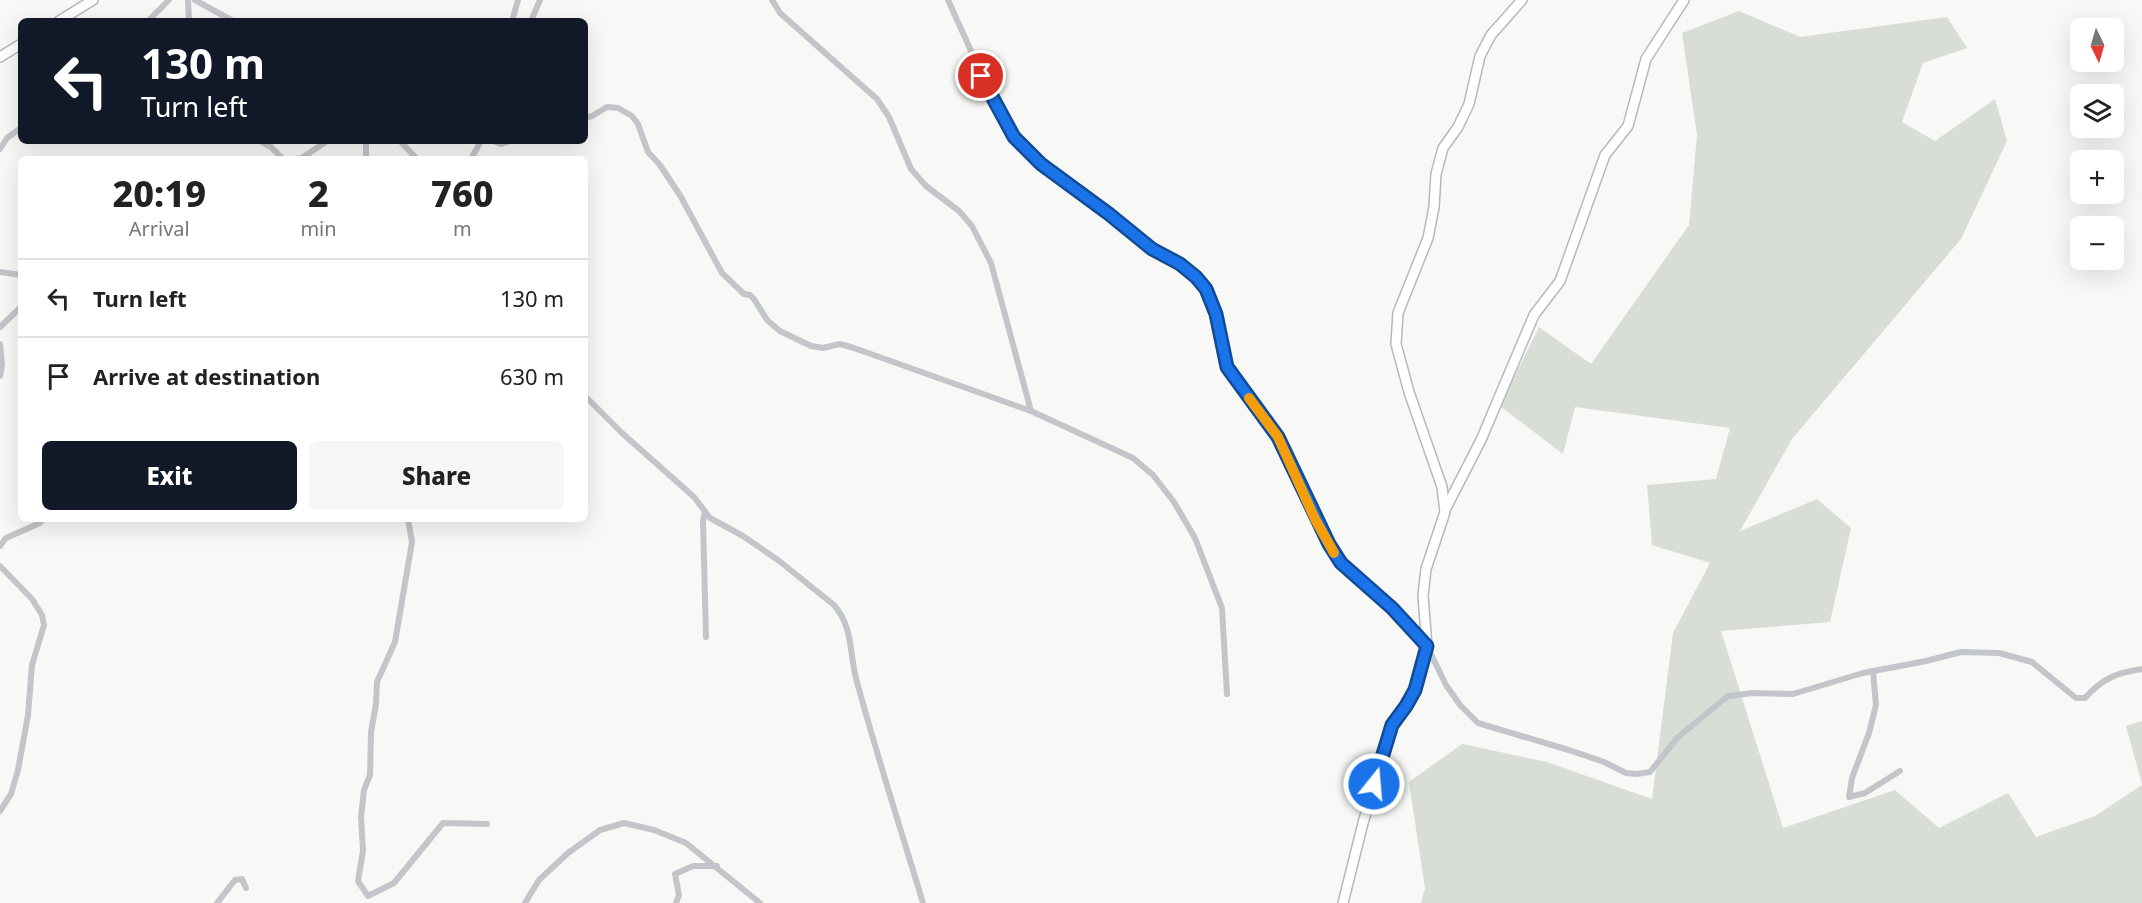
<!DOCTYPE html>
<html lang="en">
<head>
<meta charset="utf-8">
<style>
  body { margin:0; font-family:"Noto Sans",sans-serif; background:#f6f6f6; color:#222; height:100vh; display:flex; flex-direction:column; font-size:22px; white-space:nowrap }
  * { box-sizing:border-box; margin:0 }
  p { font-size:20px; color:#767676 }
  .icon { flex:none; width:33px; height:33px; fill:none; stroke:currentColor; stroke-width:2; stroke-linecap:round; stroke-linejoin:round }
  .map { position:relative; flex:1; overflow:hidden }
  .panel { position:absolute; left:18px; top:156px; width:570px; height:366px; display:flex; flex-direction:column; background:#fff; border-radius:9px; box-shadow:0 6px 24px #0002 }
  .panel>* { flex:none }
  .banner { position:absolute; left:18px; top:18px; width:570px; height:126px; border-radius:9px; box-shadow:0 6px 24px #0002; background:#111827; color:#fff; overflow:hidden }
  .needle { width:39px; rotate:175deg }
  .controls { position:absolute; left:2070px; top:18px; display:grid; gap:12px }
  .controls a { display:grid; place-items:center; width:54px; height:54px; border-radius:9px; background:#fff; box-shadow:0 6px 24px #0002; font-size:30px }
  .pin { position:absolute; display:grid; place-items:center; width:51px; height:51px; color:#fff; margin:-26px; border:3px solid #fff; border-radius:50%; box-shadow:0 2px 6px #0007 }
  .me { position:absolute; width:66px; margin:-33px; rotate:17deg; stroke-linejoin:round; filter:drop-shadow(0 0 4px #0008) }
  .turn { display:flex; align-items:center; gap:21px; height:126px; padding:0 24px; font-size:27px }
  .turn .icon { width:78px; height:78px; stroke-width:2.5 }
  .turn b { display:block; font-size:42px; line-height:51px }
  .eta { display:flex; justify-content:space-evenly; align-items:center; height:102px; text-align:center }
  .eta b { font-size:36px; font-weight:800; line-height:42px }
  .primary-button { display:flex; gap:12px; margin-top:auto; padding:12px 24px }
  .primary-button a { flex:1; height:69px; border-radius:9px; background:#111827; color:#fff; font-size:24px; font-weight:800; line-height:69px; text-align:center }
  .primary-button a+a { background:#f6f6f6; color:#222 }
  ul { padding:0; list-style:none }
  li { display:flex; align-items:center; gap:18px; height:78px; padding:0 24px; border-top:2px solid #e0e0e0 }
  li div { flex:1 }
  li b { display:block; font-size:22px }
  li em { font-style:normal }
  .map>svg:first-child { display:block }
  .green { fill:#d8ddd5 }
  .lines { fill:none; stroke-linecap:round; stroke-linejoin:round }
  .secondary-casing { stroke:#b4b9be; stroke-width:12 }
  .street { stroke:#c2c5c9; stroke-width:6 }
  .secondary { stroke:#fff; stroke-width:9 }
  .route-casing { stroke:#114b97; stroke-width:15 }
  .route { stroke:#1a73e8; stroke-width:10 }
  .slow { stroke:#f59e0b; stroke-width:10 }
</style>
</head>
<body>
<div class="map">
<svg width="2142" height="903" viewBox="0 0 2142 903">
  <rect width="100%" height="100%" fill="#f8f9f6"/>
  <g class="green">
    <path d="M1739 11 1800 37 1947 17 1967 48 1923 63 1902 122 1935 141 1995 99 2007 141 1961 239 1792 439 1740 531 1817 499 1851 528 1830 622 1721 631 1783 828 1895 790 1939 828 2008 793 2036 837 2095 816 2142 785V903H1421L1425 888 1409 782 1462 744 1547 762 1652 799 1673 633 1710 563 1652 545 1647 485 1716 479 1730 428 1575 407 1563 454 1500 406 1539 327 1591 364 1689 225 1697 135 1682 33Z"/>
    <path d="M2142 721V784L2126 726Z"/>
  </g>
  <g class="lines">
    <defs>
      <g id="secondary">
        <path d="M59 21 93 0"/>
        <path d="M0 57 21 44"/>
        <path d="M1445 510 1481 440 1534 315 1560 281 1605 155 1628 126 1646 59 1684 0"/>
        <path d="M1343 903 1363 823 1392 725 1406 706 1420 676 1427 646 1423 596 1426 569 1445 512 1442 487 1409 392 1396 344 1398 313 1428 238 1434 207 1436 174 1443 148 1458 127 1469 104 1480 56 1491 35 1522 0"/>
      </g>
    </defs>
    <use href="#secondary" class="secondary-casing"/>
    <g class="street">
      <path d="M188 0 189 21"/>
      <path d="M195 0 233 21"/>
      <path d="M772 0 780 13 877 99 889 117 911 169 926 186 959 211 972 226 991 263 1031 411"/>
      <path d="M948 0 996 106 1014 137 1041 164 1109 214 1152 249 1180 264 1196 277 1206 289 1217 314 1227 367 1278 437 1328 544 1341 563 1392 608 1427 646 1446 685 1460 705 1478 723 1572 751 1604 762 1626 773 1637 774 1650 772 1678 737 1728 696 1753 693 1793 694 1863 673 1926 661 1961 652 1999 653 2032 662 2076 698H2085C2103 678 2116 673 2142 669"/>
      <path d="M148 21 169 0"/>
      <path d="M512 21 518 0"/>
      <path d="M531 21 540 0"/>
      <path d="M585 118 592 116 607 107 618 108 632 116 638 124 648 152 660 165 681 197 722 273 744 294 750 295 754 299 767 320 780 331 811 346 823 348 840 344 854 348 1031 411 1133 458 1153 475 1174 502 1195 538 1222 608 1227 694"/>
      <path d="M260 141 271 147 283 159"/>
      <path d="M366 141V159"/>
      <path d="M400 141 417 159"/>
      <path d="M493 141 501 144 510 141"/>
      <path d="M0 149 7 138 21 128"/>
      <path d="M296 159 302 158 327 141"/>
      <path d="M471 159 481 141"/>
      <path d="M0 272 21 275"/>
      <path d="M0 327 21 307"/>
      <path d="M0 344 2 365 0 376"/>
      <path d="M585 396 622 433 694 497 710 518 743 536 778 560 834 605C854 628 849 655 857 682 877 756 901 830 923 903"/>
      <path d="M705 512 703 521 706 637"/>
      <path d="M408 519 412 542 395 642 377 682 376 704 371 732 370 775 364 790 361 817 363 851 358 881 368 896 394 883 443 823 487 824"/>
      <path d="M0 546 6 538 40 523 43 519"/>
      <path d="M0 566 32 599 42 615 44 625 32 665 28 715 18 770 11 794 0 811"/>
      <path d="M1873 671 1876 705 1869 733 1852 778 1849 797 1865 793 1900 771"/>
      <path d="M217 903 235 880 242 879 246 888"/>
      <path d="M525 903 539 880 568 853 600 830 624 823 654 830 686 843 760 903"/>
      <path d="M676 903 679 895 675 874 693 866H717"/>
    </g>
    <use href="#secondary" class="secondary"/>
  </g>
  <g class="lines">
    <defs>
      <path id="route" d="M981 76 1014 137 1041 164 1109 214 1152 249 1180 264 1196 277 1206 289 1216 314 1227 367 1278 437 1329 544 1341 563 1392 608 1427 646 1415 690 1406 706 1392 725 1374 784"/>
    </defs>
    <use href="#route" class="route-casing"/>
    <use href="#route" class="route"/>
    <path class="slow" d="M1249 398 1278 437 1315 519 1334 553"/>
  </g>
</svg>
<div class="controls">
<a><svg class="needle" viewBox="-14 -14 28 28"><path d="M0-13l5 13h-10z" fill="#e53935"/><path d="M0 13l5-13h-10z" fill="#767676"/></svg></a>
<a><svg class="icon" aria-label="layers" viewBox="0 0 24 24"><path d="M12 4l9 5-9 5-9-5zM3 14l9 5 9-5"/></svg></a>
<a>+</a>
<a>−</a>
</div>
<div class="pin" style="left:981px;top:76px;background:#d93025"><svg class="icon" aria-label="arrive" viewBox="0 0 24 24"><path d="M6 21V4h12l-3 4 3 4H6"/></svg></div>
<svg class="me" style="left:1374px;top:784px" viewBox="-20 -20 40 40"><circle r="17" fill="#1a73e8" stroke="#fff" stroke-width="3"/><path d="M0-11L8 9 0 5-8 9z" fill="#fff"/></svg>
<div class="banner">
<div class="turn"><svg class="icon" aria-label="left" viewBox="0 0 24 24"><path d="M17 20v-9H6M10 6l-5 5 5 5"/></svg><div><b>130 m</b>Turn left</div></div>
</div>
<section class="panel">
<div class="eta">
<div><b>20:19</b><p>Arrival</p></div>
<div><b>2</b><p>min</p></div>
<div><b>760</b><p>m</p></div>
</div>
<ul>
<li><svg class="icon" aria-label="left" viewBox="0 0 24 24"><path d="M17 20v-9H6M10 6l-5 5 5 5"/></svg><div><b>Turn left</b></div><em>130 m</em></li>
<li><svg class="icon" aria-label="arrive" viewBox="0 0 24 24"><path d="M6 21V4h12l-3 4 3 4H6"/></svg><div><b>Arrive at destination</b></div><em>630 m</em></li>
</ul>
<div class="primary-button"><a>Exit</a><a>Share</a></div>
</section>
</div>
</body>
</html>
